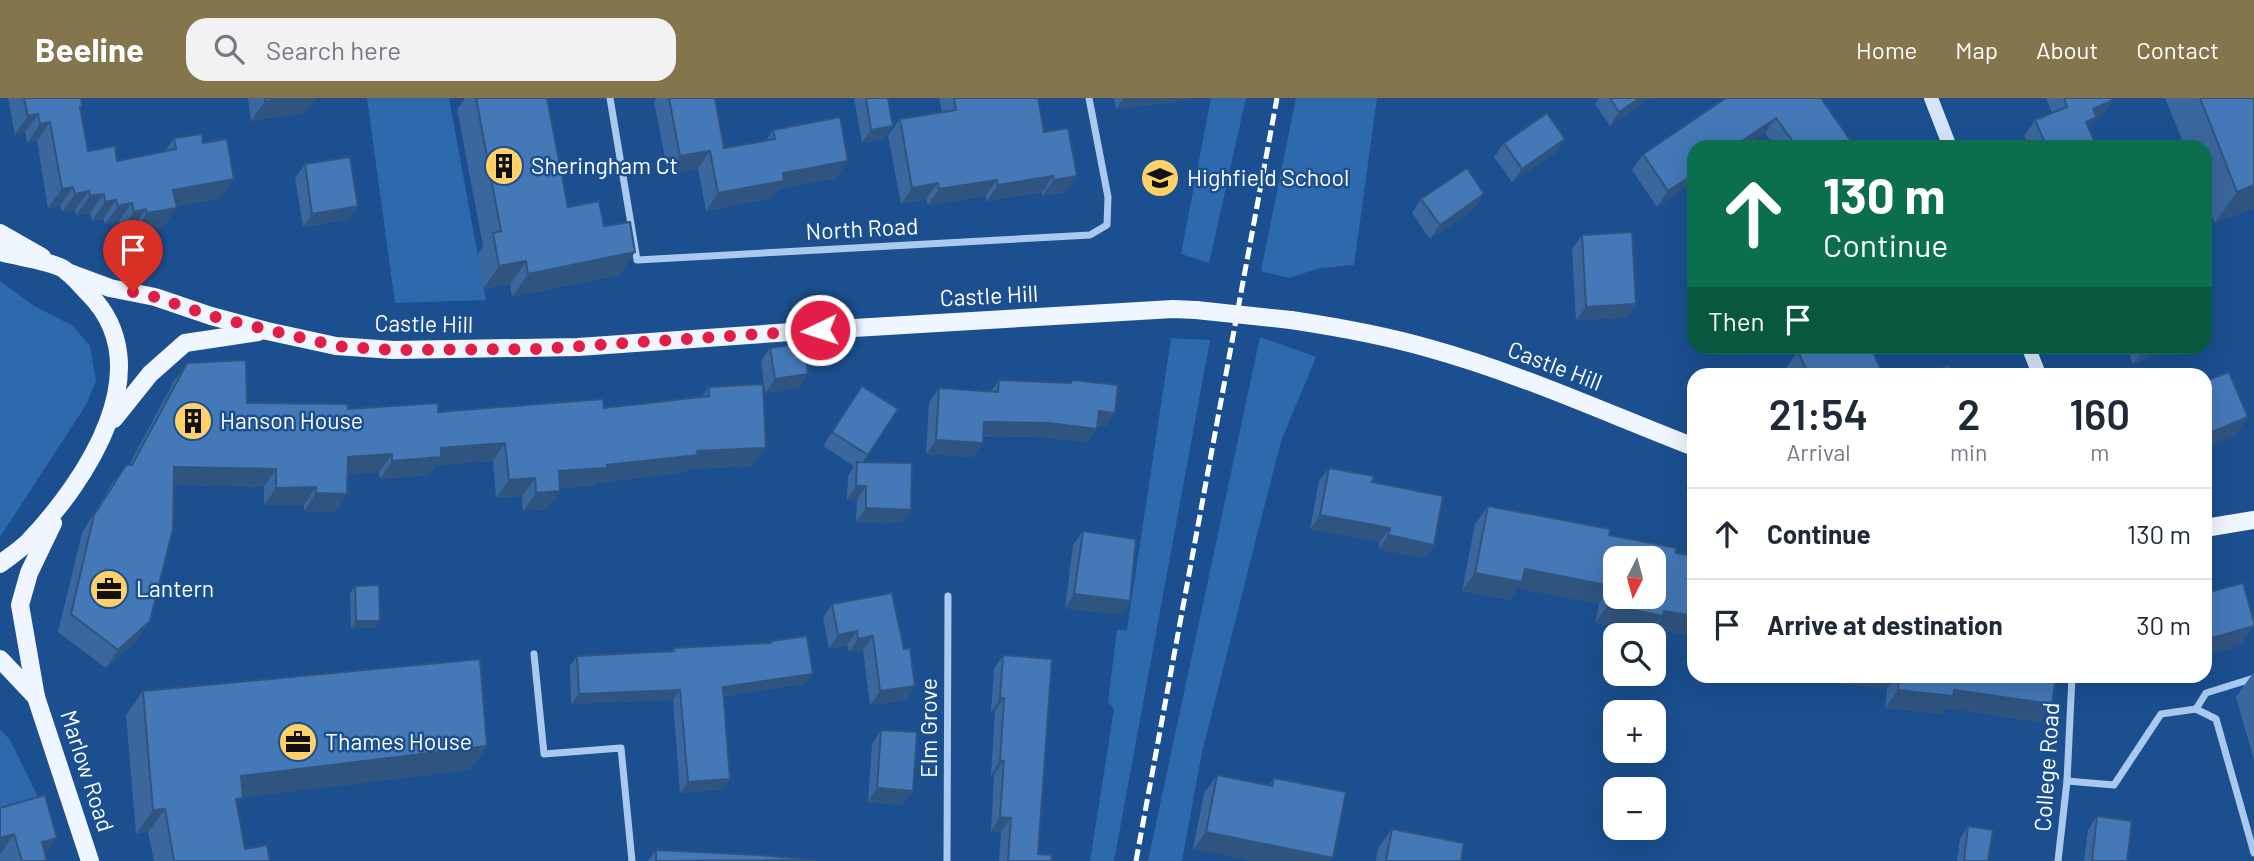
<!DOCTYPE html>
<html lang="en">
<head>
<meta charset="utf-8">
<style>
  body { margin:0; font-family:Barlow,sans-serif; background:#f2f2f3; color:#1f2937; height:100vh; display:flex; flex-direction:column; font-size:26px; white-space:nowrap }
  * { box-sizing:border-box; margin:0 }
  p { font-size:23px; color:#747a83 }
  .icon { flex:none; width:38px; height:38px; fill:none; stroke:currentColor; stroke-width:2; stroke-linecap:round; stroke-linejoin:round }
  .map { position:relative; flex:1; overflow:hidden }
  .sheet { position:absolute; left:1687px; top:270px; width:525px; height:315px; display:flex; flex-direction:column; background:#fff; border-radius:21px; box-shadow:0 7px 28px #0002 }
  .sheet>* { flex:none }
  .banner { position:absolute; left:1687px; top:42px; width:525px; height:214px; border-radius:21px; box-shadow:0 7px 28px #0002; background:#0b6e4f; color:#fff; overflow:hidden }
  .needle { width:46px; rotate:186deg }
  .fabs { position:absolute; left:1603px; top:448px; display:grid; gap:14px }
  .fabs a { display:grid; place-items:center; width:63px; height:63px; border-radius:14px; background:#fff; box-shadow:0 7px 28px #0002; font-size:35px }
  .pin { position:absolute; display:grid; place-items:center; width:60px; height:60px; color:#fff; margin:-72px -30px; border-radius:50% 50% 50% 0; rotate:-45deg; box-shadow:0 0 7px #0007 }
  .pin .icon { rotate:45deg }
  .me { position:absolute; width:77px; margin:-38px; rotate:266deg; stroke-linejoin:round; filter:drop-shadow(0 0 5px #0008) }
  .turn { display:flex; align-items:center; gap:24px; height:147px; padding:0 21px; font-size:32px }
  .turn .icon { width:91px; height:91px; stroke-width:2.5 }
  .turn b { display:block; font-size:49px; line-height:60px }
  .then { display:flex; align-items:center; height:66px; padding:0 21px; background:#0003; gap:14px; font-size:26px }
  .eta { display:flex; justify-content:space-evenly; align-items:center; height:119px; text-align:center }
  .eta b { font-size:42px; font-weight:600; line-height:49px }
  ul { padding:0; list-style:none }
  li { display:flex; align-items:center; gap:21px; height:91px; padding:0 21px; border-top:2px solid #e0e1e3 }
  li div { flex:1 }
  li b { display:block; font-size:26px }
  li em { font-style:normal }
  header { display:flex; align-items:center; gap:42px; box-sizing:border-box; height:98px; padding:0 35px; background:#84754c; color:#fff }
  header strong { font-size:33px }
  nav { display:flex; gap:38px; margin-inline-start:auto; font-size:24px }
  .search { width:490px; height:63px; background:#f2f2f3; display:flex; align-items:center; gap:18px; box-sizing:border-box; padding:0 24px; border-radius:21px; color:#747a83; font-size:26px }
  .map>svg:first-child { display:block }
  .green { fill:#2e69ad }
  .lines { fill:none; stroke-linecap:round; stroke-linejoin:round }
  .street { stroke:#a9c9ee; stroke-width:7 }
  .secondary { stroke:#d6e6fa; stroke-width:14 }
  .primary { stroke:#f0f6ff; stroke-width:18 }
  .rail { stroke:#fff; stroke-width:5; stroke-dasharray:12 5; stroke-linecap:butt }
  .primary-bridge { stroke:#f0f6ff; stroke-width:18 }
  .wall { fill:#3a679d }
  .shaded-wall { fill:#305480 }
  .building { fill:#4478b7; stroke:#305480; stroke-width:2; fill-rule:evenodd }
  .route { stroke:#e11d48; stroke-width:12; stroke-dasharray:0 21.6 }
  .labels { text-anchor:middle; stroke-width:5; stroke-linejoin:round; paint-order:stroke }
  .poi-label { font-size:23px; fill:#fff; stroke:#1b4f8f; text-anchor:start }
  .street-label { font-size:23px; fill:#fff; stroke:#1b4f8f }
</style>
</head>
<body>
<header>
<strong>Beeline</strong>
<div class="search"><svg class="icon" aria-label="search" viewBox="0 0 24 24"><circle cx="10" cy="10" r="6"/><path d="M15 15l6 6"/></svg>Search here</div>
<nav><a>Home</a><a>Map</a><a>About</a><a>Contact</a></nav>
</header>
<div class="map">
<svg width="2254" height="763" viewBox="0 0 2254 763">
  <rect width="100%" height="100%" fill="#1b4f8f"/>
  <g class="green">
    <path d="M367 0H449L486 202 395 205Z"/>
    <path d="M1211 0H1246L1209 165 1181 156Z"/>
    <path d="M1296 0H1377L1354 167 1320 170 1289 180 1261 173Z"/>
    <path d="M0 183 34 208 73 228 90 248 96 283 86 307 0 439Z"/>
    <path d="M1260 239 1316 259 1281 343 1202 654 1182 763H1148Z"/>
    <path d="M1171 240 1210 242 1114 763H1090L1114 611 1108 604 1117 532H1127Z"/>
    <path d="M0 631 10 642 42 707 0 719Z"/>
  </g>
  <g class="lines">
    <g class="street">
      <path d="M610 0 637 162 1090 137 1107 127 1108 99 1089 0"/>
      <path d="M534 556 544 656 621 650 632 763"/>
      <path d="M2196 611 2206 595 2254 580"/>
      <path d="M2067 683 2114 687 2161 616 2196 611 2216 621 2254 755"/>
      <path d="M947 763 948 498"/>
      <path d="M2058 763 2067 683 2072 578"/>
    </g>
    <g class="secondary">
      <path d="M1931 0 1950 49"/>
      <path d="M2028 248 2039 276"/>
    </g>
    <g class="primary">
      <path d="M0 135 42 159"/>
      <path d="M0 154C18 159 46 162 62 170 72 176 80 187 89 196 162 270 86 383 29 443 20 452 9 459 0 466"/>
      <path d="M67 174 110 190 155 199 211 218 267 233 336 248 393 252 578 249 820 232 1173 211 1196 212"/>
      <path d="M1291 222C1337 229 1383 237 1428 250 1519 275 1606 315 1694 349"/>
      <path d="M114 321 150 276 185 245 258 234"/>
      <path d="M53 425 29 475 20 507 36 599 90 763"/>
      <path d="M2205 430 2254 422"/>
      <path d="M0 561 36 599"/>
    </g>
    <path class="rail" d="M1136 763 1277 0"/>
    <path class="primary-bridge" d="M1196 212 1291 222"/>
  </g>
  <g class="wall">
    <path d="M8 0H81V11L88 53 117 63 165 54 174 40 234 81 221 100 176 108 163 129 134 134 133 130 121 132 119 123 105 126 103 121 92 123 90 115 76 117 75 112 62 114 60 108 48 110 37 43 27 45 25 34 15 37Z"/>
    <path d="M248 0H316L305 15 251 23Z"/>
    <path d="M465 0H547L568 109 604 128 635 154 619 177 512 199 510 186 483 191 477 158 483 148 457 11Z"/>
    <path d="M656 0H715L724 50 766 42 773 32 836 80 779 91 772 100 706 113 698 70 668 76 654 3Z"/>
    <path d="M854 0H888L893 28 884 41 862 45Z"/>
    <path d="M939 0H1038L1044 34 1077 78 1066 94 1042 98V94L987 103 985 98 928 107 926 101 901 106 888 38 900 21 942 14Z"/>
    <path d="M1114 0H1191L1190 2 1116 11Z"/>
    <path d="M1599 0H1650L1610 28 1595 6Z"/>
    <path d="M1726 0 1855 49H1775L1765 35 1745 49H1694V84L1657 109 1632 72 1643 56Z"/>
    <path d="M2046 0H2112L2113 2 2102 18 2096 21 2089 31 2097 49H2029L2024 38 2035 22 2052 15Z"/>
    <path d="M2165 0H2254V110L2215 125 2205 100V49H2185Z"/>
    <path d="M1504 45 1556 54 1512 84 1494 59Z"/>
    <path d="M305 66 358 108 348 122 303 129 295 80Z"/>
    <path d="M1421 101 1475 110 1430 141 1412 115Z"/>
    <path d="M1582 137 1636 206 1627 220 1576 222 1572 151Z"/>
    <path d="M1694 190V204L1691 195Z"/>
    <path d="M2126 248H2177L2133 266Z"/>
    <path d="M770 250 799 290 765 295 761 263Z"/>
    <path d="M1798 253 1883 276H1786L1784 273Z"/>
    <path d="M187 265 247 305 348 311 438 314 604 310 702 298 709 289 753 368 688 371 685 374 597 385 595 388 560 390 547 411 523 413 522 398 496 400 493 363 436 367 429 377 380 381 379 374 348 376 347 396 335 414 304 413V407H264V389L174 387 138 541 106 570 58 534 82 435 113 384 126 367H129L174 283Z"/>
    <path d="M999 282 1070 285 1072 282 1115 315 1106 328H1097L1087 344 1038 339 983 338 973 359 926 356 929 304 939 290 991 293Z"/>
    <path d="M862 288 898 311 863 364 911 412 901 425 856 424 857 402H847L848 378 854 368 823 348Z"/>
    <path d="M1329 370 1372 384 1434 447 1424 460 1379 451 1380 444 1310 431 1319 383Z"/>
    <path d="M1488 408 1609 437 1654 531 1651 536 1595 525 1599 506 1518 490 1509 502 1462 493 1475 426Z"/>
    <path d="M1083 433 1121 517 1065 510 1073 447Z"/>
    <path d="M355 488 375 530H351L350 495Z"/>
    <path d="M832 506 904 551 915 588 906 602 870 607 863 552 849 554 847 547 829 551 823 520Z"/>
    <path d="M771 543 805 586 724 598 730 681 723 691 680 695 673 602 571 606 570 568 577 558 671 554 673 550 769 545Z"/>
    <path d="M1003 557 1038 756 1051 763H999L1001 734 991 733 994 677H991L995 614H991L994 571Z"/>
    <path d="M2253 575H2254V662L2236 599Z"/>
    <path d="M1792 578H2056L2040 624 1945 610 1941 616 1885 610 1887 591 1792 579Z"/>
    <path d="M143 593 487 648 470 672 243 699 237 709 245 751 270 763H154L148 734 136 736 126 617Z"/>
    <path d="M881 632 903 707 868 704 872 646Z"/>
    <path d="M1217 677 1269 687 1274 680 1346 694 1193 751 1204 695Z"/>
    <path d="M0 710 45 757 47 763H0Z"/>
    <path d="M2097 718 2127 763H2084L2088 732Z"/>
    <path d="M1968 728 1988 763H1957L1960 741Z"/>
    <path d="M1392 731 1461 763H1376L1378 750Z"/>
    <path d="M656 752 816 763H648Z"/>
  </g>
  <g class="shaded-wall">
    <path d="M287 0H316L305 15 251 23 265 3Z"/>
    <path d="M1124 0H1191L1190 2 1116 11Z"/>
    <path d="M1640 0H1650L1610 28 1619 14Z"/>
    <path d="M2113 2 2102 18 2096 21 2086 35 2075 40 2093 11Z"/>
    <path d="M38 16 25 34 15 37 28 18Z"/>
    <path d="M1776 20 1765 35 1745 49H1733Z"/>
    <path d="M50 24 37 43 27 45 40 26Z"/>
    <path d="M893 28 884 41 862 45 871 32Z"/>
    <path d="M1565 41 1556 54 1512 84 1522 71Z"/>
    <path d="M710 53 698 70 668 76 680 58Z"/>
    <path d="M848 63 836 80 779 91 772 100 706 113 718 95 783 75Z"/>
    <path d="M1694 76V84L1657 109 1668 93Z"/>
    <path d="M1053 78 1042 94 987 103 998 87Z"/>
    <path d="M1077 78 1066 94 1042 98 1054 82Z"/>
    <path d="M234 81 221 100 160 111 173 92Z"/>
    <path d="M997 82 985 98 928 107 939 91Z"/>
    <path d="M938 85 926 101 901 106 912 90Z"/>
    <path d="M2254 87V110L2215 125 2237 94Z"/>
    <path d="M73 89 60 108 48 110 62 91Z"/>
    <path d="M89 93 75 112 62 114 75 96Z"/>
    <path d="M104 96 90 115 76 117 90 98Z"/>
    <path d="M1484 96 1475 110 1430 141 1440 127Z"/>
    <path d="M116 102 103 121 92 123 105 104Z"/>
    <path d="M132 105 119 123 105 126 118 108Z"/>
    <path d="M358 108 348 122 303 129 312 116Z"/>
    <path d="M177 110 163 129 134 134 147 115Z"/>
    <path d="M146 111 133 130 121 132 134 114Z"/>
    <path d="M635 154 619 177 512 199 528 176Z"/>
    <path d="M526 163 510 186 483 191 499 168Z"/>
    <path d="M1636 206 1627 220 1576 222 1586 209Z"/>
    <path d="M2148 248H2177L2133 266 2144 250Z"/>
    <path d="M808 276 799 290 765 295 775 281Z"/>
    <path d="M1099 313 1115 315 1106 328 1090 327Z"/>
    <path d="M2248 319 2234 339 2205 351V337Z"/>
    <path d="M984 324 1048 325 1097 331 1087 344 1038 339 974 337Z"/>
    <path d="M936 342 983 345 973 359 926 356Z"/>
    <path d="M505 345 493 363 436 367 429 377 380 381 392 363 441 350Z"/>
    <path d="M766 350 753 368 688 371 685 374 597 385 595 388 546 391 559 373 697 353Z"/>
    <path d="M392 356 379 374 335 377 348 359Z"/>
    <path d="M174 369 276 371 264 389 162 387Z"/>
    <path d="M535 380 522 398 496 400 509 382Z"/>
    <path d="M856 388H866L857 402H847Z"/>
    <path d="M316 389 304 407H264L276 390Z"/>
    <path d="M560 393 547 411 523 413 536 395Z"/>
    <path d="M316 395 347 396 335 414 304 413Z"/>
    <path d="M866 410 911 412 901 425 856 424Z"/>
    <path d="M1320 417 1390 430 1380 444 1310 431Z"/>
    <path d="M1388 437 1434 447 1424 460 1379 451Z"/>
    <path d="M1525 471 1611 488 1599 506 1518 490 1509 502 1462 493 1475 475Z"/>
    <path d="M1074 496 1130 503 1121 517 1065 510Z"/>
    <path d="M1608 507 1664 513 1694 518V539L1654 531 1651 536 1595 525Z"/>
    <path d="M150 523 138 541 106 570 118 552Z"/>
    <path d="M356 523H380L375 530H351Z"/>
    <path d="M2254 528 2241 548 2205 558V542Z"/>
    <path d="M857 533 847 547 829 551 838 537Z"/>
    <path d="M873 538 863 552 849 554 858 541Z"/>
    <path d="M813 576 805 586 716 599 723 589Z"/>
    <path d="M1793 578H1897L1887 591 1792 579Z"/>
    <path d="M915 588 906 602 870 607 880 593Z"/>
    <path d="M680 592 673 602 571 606 579 596Z"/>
    <path d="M1898 592H1954L2052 606 2040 624 1945 610 1941 616 1885 610Z"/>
    <path d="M1000 600H1004L995 614H991Z"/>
    <path d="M487 648 470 672 224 702 241 678Z"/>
    <path d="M1000 663H1004L994 677H991Z"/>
    <path d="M730 681 723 691 680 695 688 684Z"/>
    <path d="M877 690 913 693 903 707 868 704Z"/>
    <path d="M243 700 227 724 236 701Z"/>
    <path d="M165 711 148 734 136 736 153 712Z"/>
    <path d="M1000 719 1011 720 1001 734 991 733Z"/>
    <path d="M1206 734 1333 760 1331 763H1249L1193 751Z"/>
    <path d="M14 736 0 757V740Z"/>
    <path d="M57 740 41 763 42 744Z"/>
  </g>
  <g class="building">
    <path d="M24 0H81L82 8 80 9 88 53 115 48 117 63 176 51 174 40 202 36 203 45 227 41 234 81 173 92 177 110 147 115 146 111 134 114 132 105 118 108 116 102 105 104 104 96 90 98 89 93 75 96 73 89 62 91 50 24 40 26 38 16 28 18Z"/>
    <path d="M265 0H287L265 3Z"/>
    <path d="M476 0H547L568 109 599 103 604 128 630 124 635 154 528 176 526 163 499 168 493 135 501 133Z"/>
    <path d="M669 0H715L724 50 775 41 773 32 840 19 848 63 783 75 784 83 718 95 710 53 680 58Z"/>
    <path d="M866 0H888L893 28 871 32Z"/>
    <path d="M954 0H1038L1044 34 1068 30 1077 78 1054 82 1053 78 998 87 997 82 939 91 938 85 912 90 900 21 956 12Z"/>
    <path d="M1610 0H1640L1619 14Z"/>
    <path d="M1726 0H1821L1855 49H1797L1776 20 1733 49H1694V76L1668 93 1643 56Z"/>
    <path d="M2064 0H2112L2113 2 2093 11 2097 19 2086 24 2097 49H2047L2035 22 2067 9Z"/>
    <path d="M2200 0H2254V87L2237 94Z"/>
    <path d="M1547 15 1565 41 1522 71 1504 45Z"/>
    <path d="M350 59 358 108 312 116 305 66Z"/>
    <path d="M1467 70 1484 96 1440 127 1421 101Z"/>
    <path d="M1632 134 1636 206 1586 209 1582 137Z"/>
    <path d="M804 245 808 276 775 281 770 250Z"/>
    <path d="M1809 248H1870L1883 276H1808L1798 253Z"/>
    <path d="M246 262 247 305 348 306V311L438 305V314L603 301 604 310 709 298V289L763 286 766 350 697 353 698 357 607 367V370L559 373 560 393 536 395 535 380 509 382 505 345 441 350V359L392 363V356L348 359 347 396 316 395V389L276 390V371L174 369 173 431 150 523 118 552 71 516 94 417 126 367H132L187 265Z"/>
    <path d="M1949 268 1952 276H1914Z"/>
    <path d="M2229 274 2248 319 2205 337V283Z"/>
    <path d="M999 282 1071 285 1072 282 1118 287 1115 315 1099 313 1097 331 1048 325 984 324 983 345 936 342 939 290 998 294Z"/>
    <path d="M862 288 898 311 868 357 832 334Z"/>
    <path d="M857 364 912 365 911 412 866 410V388H856Z"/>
    <path d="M1329 370 1374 378 1372 384 1443 398 1434 447 1388 437 1390 430 1320 417Z"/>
    <path d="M1488 408 1610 431 1609 437 1676 450V455L1694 458V518L1664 513 1663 518 1608 507 1611 488 1525 471 1522 484 1475 475ZM1615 460H1654V499H1615Z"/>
    <path d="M1083 433 1136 441 1130 503 1074 496Z"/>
    <path d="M2243 485 2254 524V528L2205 542V495Z"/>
    <path d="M379 487 380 523H356L355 488Z"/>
    <path d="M892 495 904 551 910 550 915 588 880 593 873 538 858 541 857 533 838 537 832 506Z"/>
    <path d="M807 538 813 576 723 589 730 681 688 684 680 592 579 596 577 558 674 553 673 550 771 545V543Z"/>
    <path d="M1003 557 1052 561 1038 756 1052 757 1051 763H1008L1011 720 1000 719 1004 663H1000L1004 600H1000Z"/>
    <path d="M480 561 487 648 241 678 243 700 236 701 245 751 267 747 270 763H174L165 711 153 712 143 593Z"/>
    <path d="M1899 578H2056L2052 606 1954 592 1953 598 1898 592Z"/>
    <path d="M881 632 917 634 913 693 877 690Z"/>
    <path d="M1217 677 1272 688 1274 680 1346 694 1333 760 1206 734Z"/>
    <path d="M45 697 57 740 42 744 47 763H22L14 736 0 740V710Z"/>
    <path d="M2097 718 2132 723 2127 763H2092Z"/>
    <path d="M1968 728 1993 732 1988 763H1964Z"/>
    <path d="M1392 731 1464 745 1461 763H1386Z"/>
    <path d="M656 752 758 757 816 762 656 763Z"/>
  </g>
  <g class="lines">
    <path class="route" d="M133 194 155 199 211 218 336 248 393 252 538 251 820 232"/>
  </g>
  <defs>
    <symbol id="building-disc" viewBox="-11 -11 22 22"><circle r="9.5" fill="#ffd166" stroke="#1b4f8f"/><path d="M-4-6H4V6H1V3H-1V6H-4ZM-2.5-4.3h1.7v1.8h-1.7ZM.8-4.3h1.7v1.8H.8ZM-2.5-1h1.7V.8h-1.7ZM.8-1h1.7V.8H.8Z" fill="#111"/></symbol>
    <symbol id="school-disc" viewBox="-11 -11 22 22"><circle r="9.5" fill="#ffd166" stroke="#1b4f8f"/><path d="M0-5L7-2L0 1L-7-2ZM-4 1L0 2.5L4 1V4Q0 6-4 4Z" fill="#111"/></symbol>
    <symbol id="office-disc" viewBox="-11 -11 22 22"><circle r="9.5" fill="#ffd166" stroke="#1b4f8f"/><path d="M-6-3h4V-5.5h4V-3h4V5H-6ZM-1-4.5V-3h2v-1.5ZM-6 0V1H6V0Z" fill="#111"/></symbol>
  </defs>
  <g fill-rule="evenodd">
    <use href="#building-disc" x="482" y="46" width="44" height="44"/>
    <use href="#school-disc" x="1138" y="58" width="44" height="44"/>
    <use href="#building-disc" x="171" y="301" width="44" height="44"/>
    <use href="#office-disc" x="87" y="469" width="44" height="44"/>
    <use href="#office-disc" x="276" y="622" width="44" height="44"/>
  </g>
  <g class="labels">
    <g class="poi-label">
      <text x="531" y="76">Sheringham Ct</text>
      <text x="1187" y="88">Highfield School</text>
      <text x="220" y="331">Hanson House</text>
      <text x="136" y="499">Lantern</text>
      <text x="325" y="652">Thames House</text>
    </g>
    <g class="street-label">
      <text transform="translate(862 131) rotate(-3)" y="8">North Road</text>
      <text transform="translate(989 198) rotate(-3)" y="8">Castle Hill</text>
      <text transform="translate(424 226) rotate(1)" y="8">Castle Hill</text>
      <text transform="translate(1555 268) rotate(21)" y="8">Castle Hill</text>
      <text transform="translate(929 630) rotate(-90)" y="8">Elm Grove</text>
      <text transform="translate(2047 669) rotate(-86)" y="8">College Road</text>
      <text transform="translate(87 673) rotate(72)" y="8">Marlow Road</text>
    </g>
  </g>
</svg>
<div class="fabs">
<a><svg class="needle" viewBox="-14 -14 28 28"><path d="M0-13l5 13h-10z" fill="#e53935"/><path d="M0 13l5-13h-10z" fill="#747a83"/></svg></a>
<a><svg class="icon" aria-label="search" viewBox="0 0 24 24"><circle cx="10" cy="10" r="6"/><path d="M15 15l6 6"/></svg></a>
<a>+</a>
<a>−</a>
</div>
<div class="pin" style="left:133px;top:194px;background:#d93025"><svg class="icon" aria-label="arrive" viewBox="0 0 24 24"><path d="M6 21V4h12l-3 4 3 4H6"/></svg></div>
<svg class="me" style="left:820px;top:232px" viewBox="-20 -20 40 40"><circle r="17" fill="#e11d48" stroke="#fff" stroke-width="3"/><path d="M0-11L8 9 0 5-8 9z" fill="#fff"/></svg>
<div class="banner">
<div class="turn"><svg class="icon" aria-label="ahead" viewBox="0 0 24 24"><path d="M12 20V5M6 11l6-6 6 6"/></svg><div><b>130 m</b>Continue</div></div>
<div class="then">Then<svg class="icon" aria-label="arrive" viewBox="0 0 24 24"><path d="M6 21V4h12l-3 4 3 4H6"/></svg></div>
</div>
<section class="sheet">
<div class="eta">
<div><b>21:54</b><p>Arrival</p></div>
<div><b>2</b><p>min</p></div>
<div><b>160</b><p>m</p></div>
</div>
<ul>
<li><svg class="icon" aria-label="ahead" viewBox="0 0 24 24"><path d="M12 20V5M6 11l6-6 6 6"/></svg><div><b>Continue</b></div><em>130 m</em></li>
<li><svg class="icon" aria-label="arrive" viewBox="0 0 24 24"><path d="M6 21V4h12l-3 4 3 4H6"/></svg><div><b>Arrive at destination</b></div><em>30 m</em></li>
</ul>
</section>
</div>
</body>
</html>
